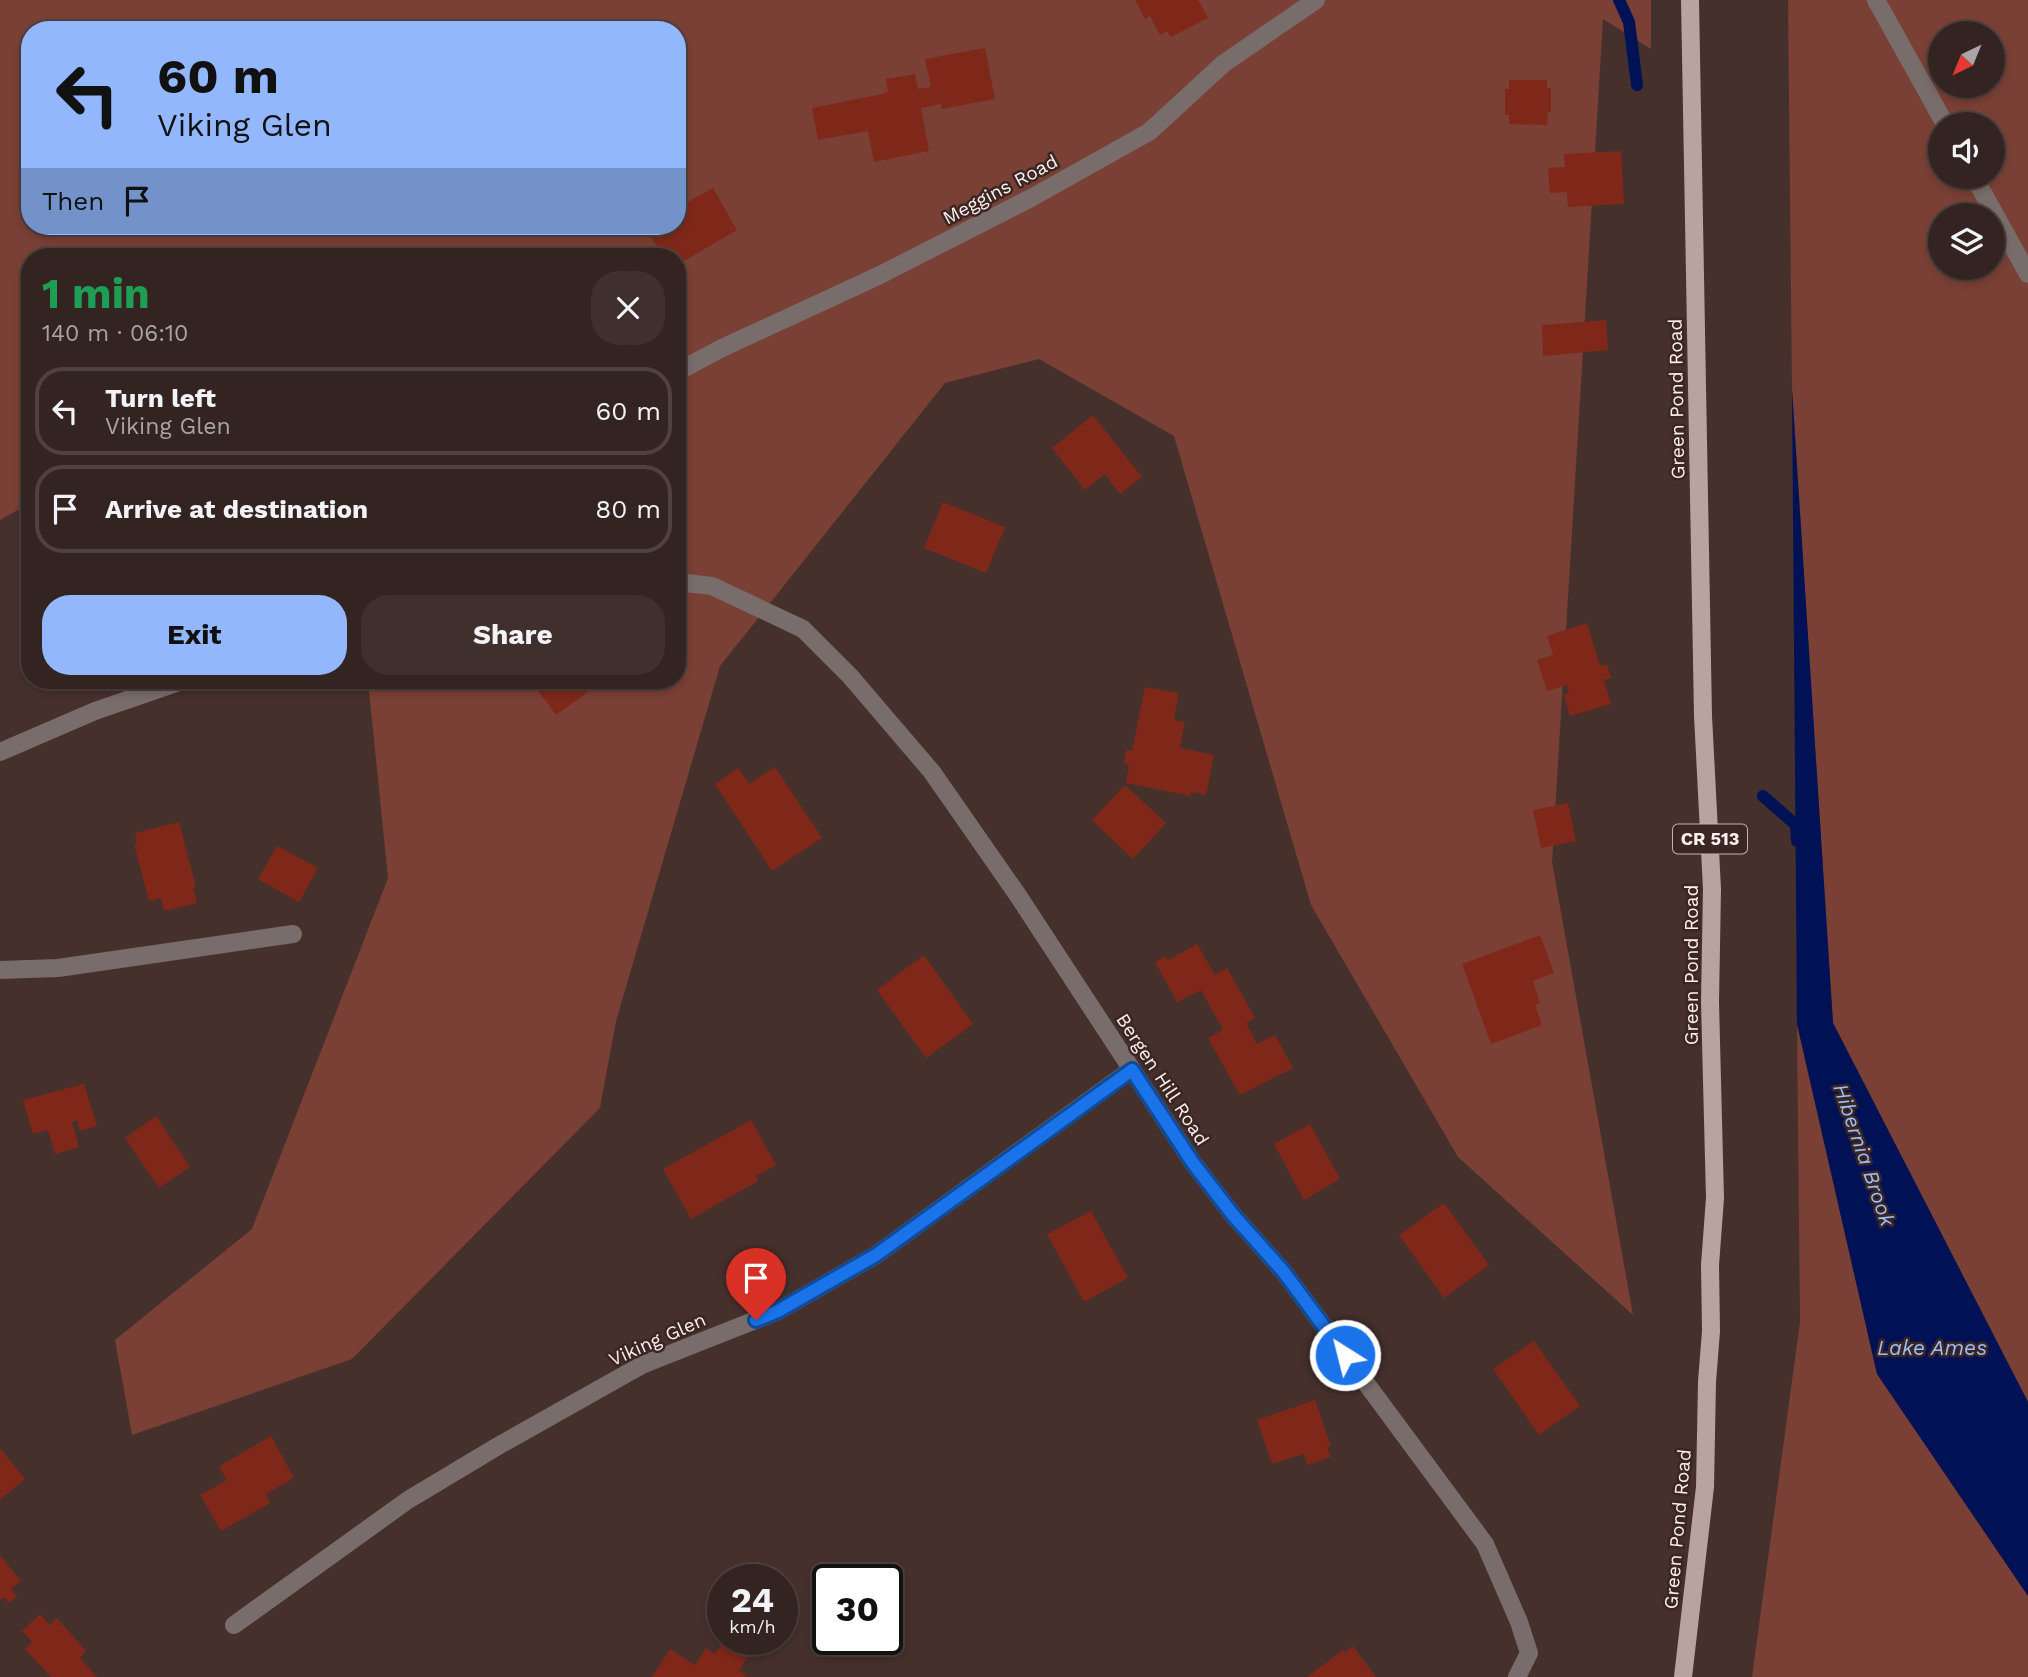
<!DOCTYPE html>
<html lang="en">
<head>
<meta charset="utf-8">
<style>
  body { margin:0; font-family:"Work Sans",sans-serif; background:#3f302e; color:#f1f3f6; height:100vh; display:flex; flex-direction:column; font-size:26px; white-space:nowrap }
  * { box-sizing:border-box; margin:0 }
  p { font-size:23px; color:#a9a4a5 }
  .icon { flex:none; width:38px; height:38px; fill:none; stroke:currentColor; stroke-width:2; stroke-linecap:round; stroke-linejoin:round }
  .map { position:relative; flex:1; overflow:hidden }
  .side { position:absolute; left:21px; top:248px; width:665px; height:441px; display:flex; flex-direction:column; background:#342421; border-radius:28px; box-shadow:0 4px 10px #0003,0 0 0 2px #4e413f }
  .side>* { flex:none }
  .banner { position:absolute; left:21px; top:21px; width:665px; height:214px; border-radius:28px; box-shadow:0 4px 10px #0003,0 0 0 2px #4e413f; background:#92b7fd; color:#111; overflow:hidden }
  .needle { width:46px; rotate:223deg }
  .tools { position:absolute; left:1928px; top:21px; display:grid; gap:14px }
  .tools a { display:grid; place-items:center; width:77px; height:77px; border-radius:50%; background:#342421; box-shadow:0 4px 10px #0003,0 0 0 2px #4e413f; font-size:35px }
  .speed { position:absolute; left:707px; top:1564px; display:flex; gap:14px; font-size:35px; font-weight:700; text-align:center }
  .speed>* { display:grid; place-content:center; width:91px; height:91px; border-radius:50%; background:#342421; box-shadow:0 4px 10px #0003,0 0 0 2px #4e413f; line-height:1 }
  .speed small { font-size:18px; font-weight:400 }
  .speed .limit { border:4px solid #111; border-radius:10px; background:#fff; color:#111 }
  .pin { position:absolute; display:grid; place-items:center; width:60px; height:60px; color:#fff; margin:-72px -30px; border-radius:50% 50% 50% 0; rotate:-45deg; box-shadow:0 0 7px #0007 }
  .pin .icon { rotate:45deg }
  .me { position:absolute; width:77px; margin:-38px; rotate:324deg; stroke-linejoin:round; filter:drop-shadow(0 0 5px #0008) }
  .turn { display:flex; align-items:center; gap:24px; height:147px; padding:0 21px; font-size:32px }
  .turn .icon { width:91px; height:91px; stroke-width:2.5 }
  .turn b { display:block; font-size:49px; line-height:60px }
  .then { display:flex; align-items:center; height:66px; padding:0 21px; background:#0003; gap:14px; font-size:26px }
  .round { display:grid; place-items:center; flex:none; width:74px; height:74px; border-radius:28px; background:#3f302e }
  .head { display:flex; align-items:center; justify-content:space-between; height:119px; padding:0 21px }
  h1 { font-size:42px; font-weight:700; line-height:52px; color:#1e9e55 }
  .action { display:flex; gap:14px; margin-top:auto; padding:14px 21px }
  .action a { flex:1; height:80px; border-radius:28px; background:#92b7fd; color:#111; font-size:28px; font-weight:700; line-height:80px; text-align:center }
  .action a+a { background:#3f302e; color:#f1f3f6 }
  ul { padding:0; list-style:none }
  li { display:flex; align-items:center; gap:21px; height:88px; margin:0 14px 10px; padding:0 7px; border:4px solid #4e413f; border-radius:28px }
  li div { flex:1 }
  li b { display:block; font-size:26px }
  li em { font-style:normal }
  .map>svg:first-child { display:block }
  .green { fill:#7a4035; fill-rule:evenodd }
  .water { fill:#001255 }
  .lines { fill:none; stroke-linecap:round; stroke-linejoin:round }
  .stream { stroke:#001255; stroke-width:12 }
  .building { fill:#7f2819 }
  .minor { stroke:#786d6b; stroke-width:18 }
  .primary { stroke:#b9a39e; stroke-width:18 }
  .route-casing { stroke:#114b97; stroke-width:18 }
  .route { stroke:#1a73e8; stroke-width:12 }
  .labels { text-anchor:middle; stroke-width:5; stroke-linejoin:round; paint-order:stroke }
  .shield { fill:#3a2622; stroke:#c2b3af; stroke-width:2 }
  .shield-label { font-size:18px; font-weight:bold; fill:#fdefec }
  .street-label { font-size:19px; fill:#fdefec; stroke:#3a2622 }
  .water-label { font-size:21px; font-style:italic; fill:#9ebefa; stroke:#3a2622 }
</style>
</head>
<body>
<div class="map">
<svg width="2028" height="1677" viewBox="0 0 2028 1677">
  <rect width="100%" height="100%" fill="#45302c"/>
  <g class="green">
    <path d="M0 0H1651V49L1603 19 1552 862 1633 1315 1458 1157 1311 905 1174 436 1039 359 945 383 720 666 616 1021 600 1108 352 1359 132 1435 115 1340 252 1229 388 878 368 681H677V257H30V503L0 520ZM30 30H677V226H30Z"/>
    <path d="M1788 0H2028V1402L1833 1023 1792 389ZM1941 33H1993V86H1941ZM1941 124H1993V177H1941ZM1941 215H1993V268H1941Z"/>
    <path d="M1797 1024 1877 1374 2028 1596V1677H1752L1800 1322Z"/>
  </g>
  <path class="water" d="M1792 389 1833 1023 2028 1402V1596L1877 1374 1797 1024Z"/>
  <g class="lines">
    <g class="stream">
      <path d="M1619 0 1629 22 1637 85"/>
      <path d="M1763 796 1796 825 1797 841"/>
    </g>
  </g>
  <g class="building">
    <path d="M1135 0H1198L1208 18 1171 37 1167 31 1160 35 1150 16 1145 19Z"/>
    <path d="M985 48 995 99 942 109 941 104 921 108 929 151 874 162 868 131 818 140 812 108 882 94 888 92 886 79 915 74 918 89 931 87 925 59Z"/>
    <path d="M1509 80H1547V88H1551V112H1548L1547 125 1509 124V115H1505V89H1509Z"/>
    <path d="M1621 151 1624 204 1568 207 1567 192 1550 193 1548 168 1565 167 1564 154Z"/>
    <path d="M713 188 737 230 677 265V257H663L645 226H677V208Z"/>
    <path d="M1606 320 1608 350 1543 356 1542 325Z"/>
    <path d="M1093 415 1142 477 1120 494 1105 474 1085 490 1052 448Z"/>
    <path d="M943 502 1005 527 986 573 924 548Z"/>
    <path d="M1587 623 1600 666 1607 664 1611 678 1604 680 1611 704 1570 716 1564 695 1569 693 1567 685 1547 691 1537 660 1553 655 1547 636Z"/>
    <path d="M531 681H597L599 684 556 715Z"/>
    <path d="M1145 687 1179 693 1174 720 1185 722 1180 748 1214 755 1206 795 1191 792 1190 796 1126 783 1129 765 1124 764 1126 750 1132 751Z"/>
    <path d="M775 767 822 838 772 871 715 784 738 768 749 784Z"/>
    <path d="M1125 785 1166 823 1133 859 1092 820Z"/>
    <path d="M1568 803 1576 841 1541 848 1533 810Z"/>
    <path d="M179 822 196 887 193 888 197 903 164 911 161 898 149 901 134 844 137 843 135 833Z"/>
    <path d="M277 846 318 868 299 902 258 879Z"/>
    <path d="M1540 935 1554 973 1533 981 1540 1003 1535 1005 1542 1025 1491 1044 1462 964Z"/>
    <path d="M1197 944 1215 975 1227 968 1255 1018 1246 1023 1257 1044 1275 1035 1293 1068 1240 1095 1208 1038 1223 1030 1201 990 1177 1002 1155 962 1166 956 1168 960Z"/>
    <path d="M924 955 973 1024 926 1058 877 990Z"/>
    <path d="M84 1084 97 1126 80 1131 77 1120 72 1122 79 1147 55 1154 48 1130 33 1134 23 1100Z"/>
    <path d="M156 1116 190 1167 159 1188 125 1138Z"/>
    <path d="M751 1120 776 1165 756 1176 758 1181 691 1219 663 1169Z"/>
    <path d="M1310 1124 1340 1179 1304 1200 1274 1144Z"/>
    <path d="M1444 1203 1489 1265 1444 1298 1399 1235Z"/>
    <path d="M1091 1211 1128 1278 1084 1302 1047 1234Z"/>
    <path d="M1534 1341 1580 1406 1539 1435 1493 1369Z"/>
    <path d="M1315 1400 1331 1446 1327 1447 1331 1457 1307 1465 1304 1454 1272 1464 1257 1420Z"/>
    <path d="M271 1436 294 1478 266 1494 270 1503 221 1531 200 1495 227 1480 219 1466Z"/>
    <path d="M0 1448 25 1479 0 1500Z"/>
    <path d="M0 1555 21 1581 11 1589 17 1597 8 1603 4 1597 0 1600Z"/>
    <path d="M40 1614 50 1625 57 1618 86 1651 80 1658 97 1677H51L25 1649 32 1642 22 1631Z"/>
    <path d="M724 1640H727L749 1654 739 1671 746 1674 744 1677H652L670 1649 695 1665 706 1648 715 1654Z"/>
    <path d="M1353 1646 1376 1677H1307L1343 1650 1345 1652Z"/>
  </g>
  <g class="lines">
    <g class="minor">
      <path d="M1876 0 1945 124"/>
      <path d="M1974 177 2028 274"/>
      <path d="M677 372 722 348 878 276 1031 198 1149 132 1223 64 1316 0"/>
      <path d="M677 582 712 586 803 629 850 676 932 772 1017 894 1193 1163 1233 1215 1283 1271 1485 1544 1519 1622 1529 1653 1517 1677"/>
      <path d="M0 752 95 711 182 681"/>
      <path d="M0 970 58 968 293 934"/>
      <path d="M234 1625 408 1500 498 1446 642 1365 778 1311 876 1255 1131 1070"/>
    </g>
    <path class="primary" d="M1683 1677 1705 1487 1707 1382 1711 1331 1710 1265 1715 1198 1710 1002 1712 889 1703 716 1690 0"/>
  </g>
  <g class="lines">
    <defs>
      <path id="route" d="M756 1320 778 1311 876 1255 1132 1070 1193 1163 1233 1215 1283 1271 1345 1355"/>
    </defs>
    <use href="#route" class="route-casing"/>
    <use href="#route" class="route"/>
  </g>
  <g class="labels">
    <rect class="shield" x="1673" y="824.5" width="74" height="29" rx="5"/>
    <g class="shield-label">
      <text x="1710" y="845">CR 513</text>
    </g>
    <g class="street-label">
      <text transform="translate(1000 189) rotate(-28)" y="7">Meggins Road</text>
      <text transform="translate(1676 399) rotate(-91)" y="7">Green Pond Road</text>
      <text transform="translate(1691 965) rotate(-90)" y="7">Green Pond Road</text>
      <text transform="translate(1163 1079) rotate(57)" y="7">Bergen Hill Road</text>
      <text transform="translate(657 1339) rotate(-24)" y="7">Viking Glen</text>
      <text transform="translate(1677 1529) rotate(-85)" y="7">Green Pond Road</text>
    </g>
    <g class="water-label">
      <text transform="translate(1864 1155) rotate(71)" y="7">Hibernia Brook</text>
      <text x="1932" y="1355">Lake Ames</text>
    </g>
  </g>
</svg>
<div class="tools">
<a><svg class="needle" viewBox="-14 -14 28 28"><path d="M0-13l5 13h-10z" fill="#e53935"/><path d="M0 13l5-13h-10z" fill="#a9a4a5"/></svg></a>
<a><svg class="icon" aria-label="sound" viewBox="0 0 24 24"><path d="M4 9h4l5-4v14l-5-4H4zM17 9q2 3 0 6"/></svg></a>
<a><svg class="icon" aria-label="layers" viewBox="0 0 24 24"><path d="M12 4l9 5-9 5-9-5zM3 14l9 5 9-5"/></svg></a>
</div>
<div class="speed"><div>24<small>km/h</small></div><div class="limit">30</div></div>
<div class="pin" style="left:756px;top:1320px;background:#d93025"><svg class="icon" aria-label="arrive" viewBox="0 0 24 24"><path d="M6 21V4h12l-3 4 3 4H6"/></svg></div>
<svg class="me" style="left:1345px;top:1355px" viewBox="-20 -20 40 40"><circle r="17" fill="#1a73e8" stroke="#fff" stroke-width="3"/><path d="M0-11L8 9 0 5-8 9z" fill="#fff"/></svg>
<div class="banner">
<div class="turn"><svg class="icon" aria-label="left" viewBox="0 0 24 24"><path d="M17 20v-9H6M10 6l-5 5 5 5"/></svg><div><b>60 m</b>Viking Glen</div></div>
<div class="then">Then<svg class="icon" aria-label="arrive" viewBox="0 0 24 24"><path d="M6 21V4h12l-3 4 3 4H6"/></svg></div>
</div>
<section class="side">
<div class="head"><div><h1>1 min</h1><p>140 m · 06:10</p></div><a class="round"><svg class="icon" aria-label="close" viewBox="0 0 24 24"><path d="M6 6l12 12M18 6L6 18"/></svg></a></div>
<ul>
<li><svg class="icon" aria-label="left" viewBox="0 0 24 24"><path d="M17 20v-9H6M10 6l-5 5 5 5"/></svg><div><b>Turn left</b><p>Viking Glen</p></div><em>60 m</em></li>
<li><svg class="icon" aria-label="arrive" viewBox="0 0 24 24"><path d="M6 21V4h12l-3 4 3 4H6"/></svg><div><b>Arrive at destination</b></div><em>80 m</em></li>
</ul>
<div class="action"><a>Exit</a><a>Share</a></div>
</section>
</div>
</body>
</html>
